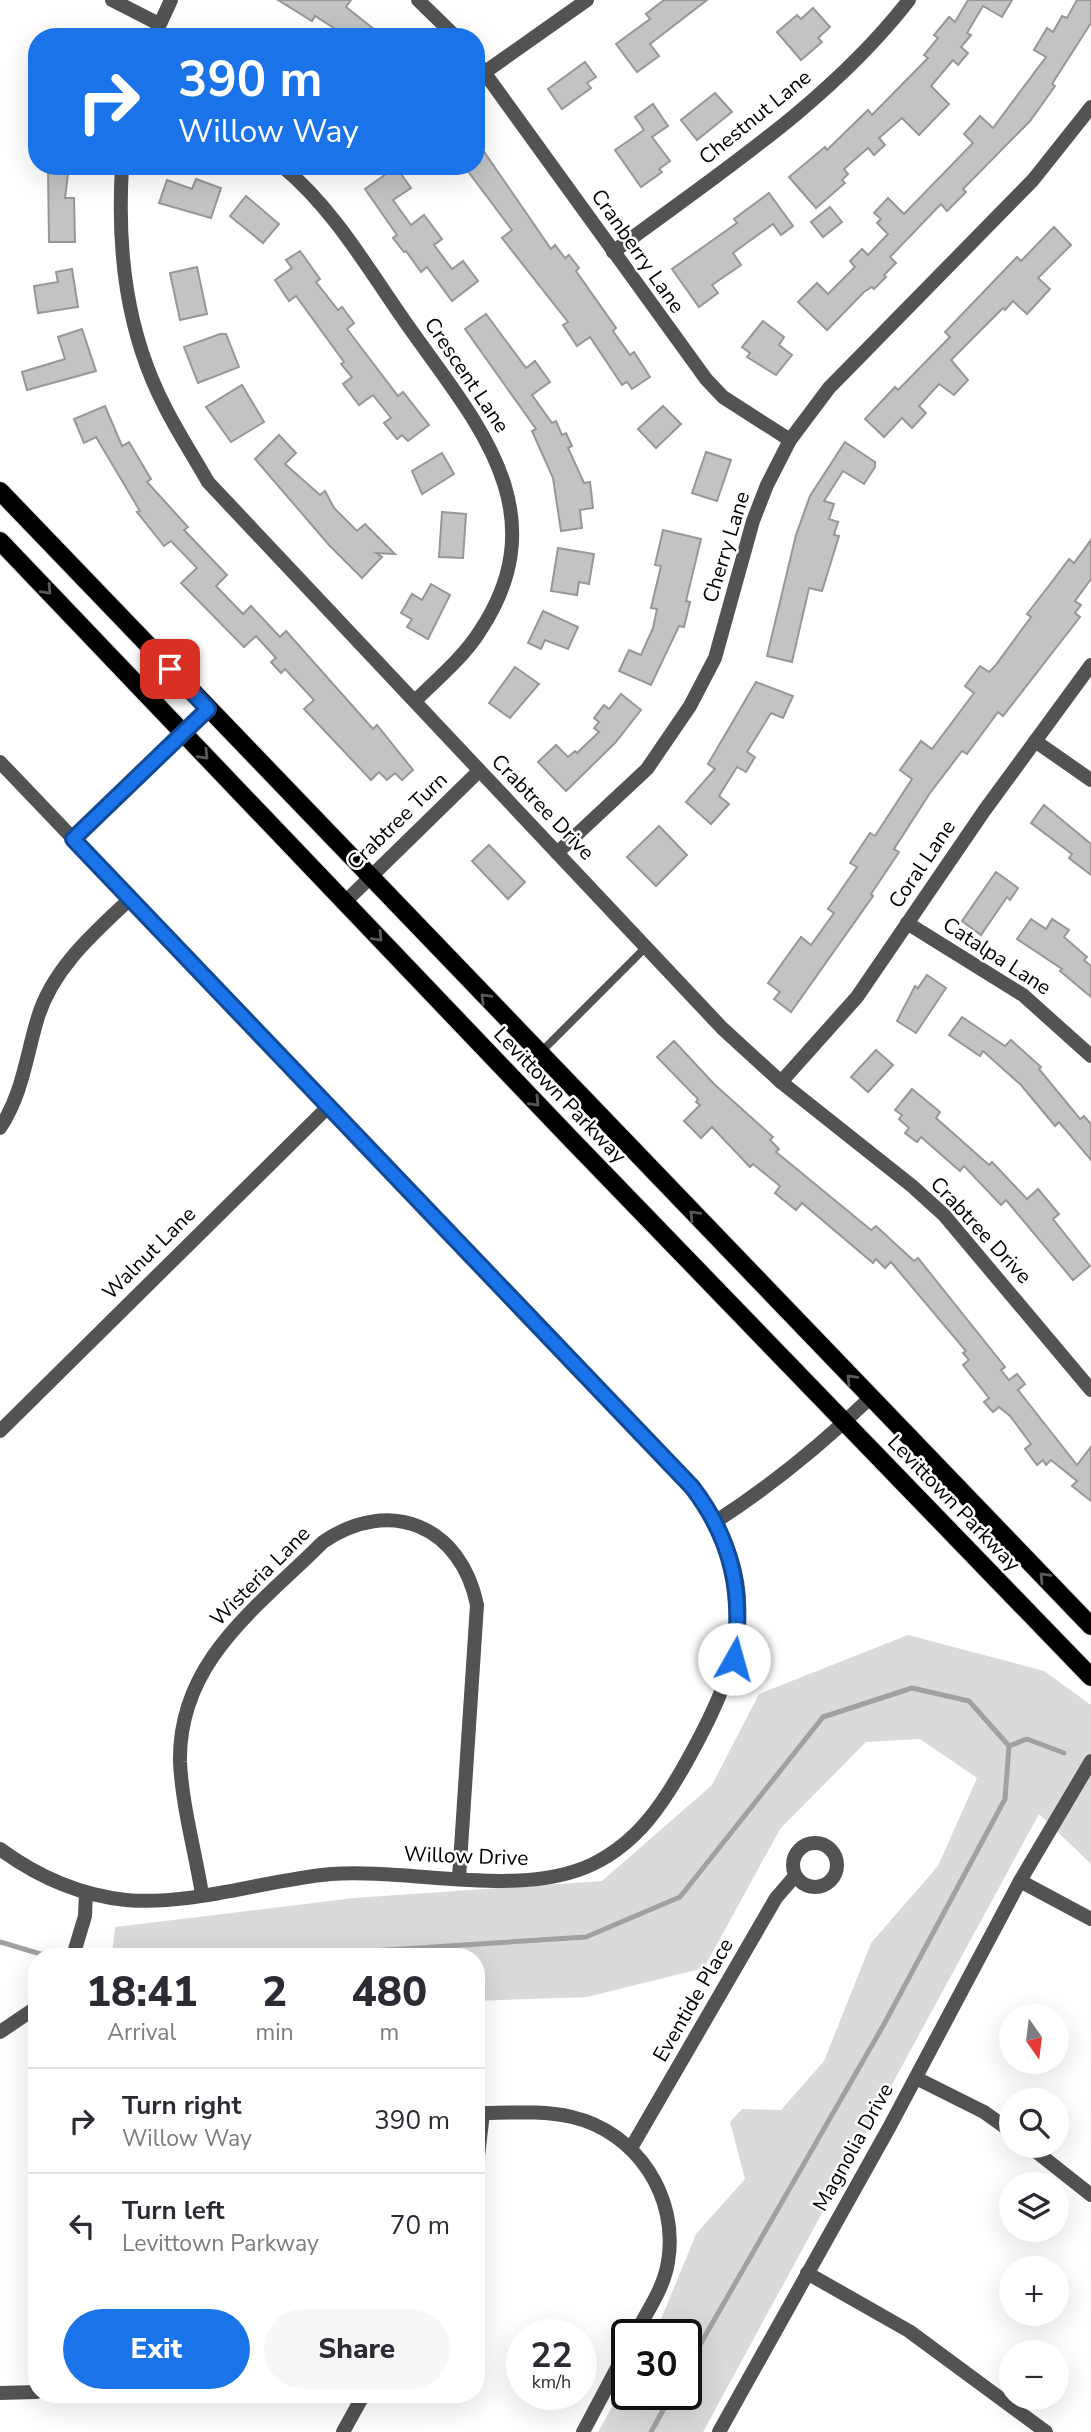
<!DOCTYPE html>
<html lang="en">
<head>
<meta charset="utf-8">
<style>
  body { margin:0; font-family:"Nunito Sans",sans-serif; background:#f7f7f7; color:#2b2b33; height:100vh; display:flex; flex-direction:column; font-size:26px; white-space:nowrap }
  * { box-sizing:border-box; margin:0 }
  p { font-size:23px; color:#7c7c81 }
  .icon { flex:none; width:38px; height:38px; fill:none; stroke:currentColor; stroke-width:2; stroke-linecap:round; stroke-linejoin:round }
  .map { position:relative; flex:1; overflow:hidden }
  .sheet { position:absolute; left:28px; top:1948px; width:457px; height:455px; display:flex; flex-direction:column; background:#fff; border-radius:28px; box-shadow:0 7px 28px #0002 }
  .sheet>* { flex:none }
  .top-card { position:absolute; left:28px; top:28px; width:457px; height:147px; border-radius:28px; box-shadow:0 7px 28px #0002; background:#1a73e8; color:#fff; overflow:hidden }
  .needle { width:46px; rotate:166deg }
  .fabs { position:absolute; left:999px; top:2004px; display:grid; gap:14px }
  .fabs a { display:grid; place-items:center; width:70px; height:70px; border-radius:50%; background:#fff; box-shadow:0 7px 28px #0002; font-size:35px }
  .speed { position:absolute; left:506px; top:2319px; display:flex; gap:14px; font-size:35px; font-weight:700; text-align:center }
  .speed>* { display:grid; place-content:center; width:91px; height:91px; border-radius:50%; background:#fff; box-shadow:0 7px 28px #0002; line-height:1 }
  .speed small { font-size:18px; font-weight:400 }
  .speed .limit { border:4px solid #111; border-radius:10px; background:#fff; color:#111 }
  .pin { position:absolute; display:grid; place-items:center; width:60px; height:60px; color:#fff; margin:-30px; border-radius:14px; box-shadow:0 4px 10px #0006 }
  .me { position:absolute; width:77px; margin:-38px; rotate:7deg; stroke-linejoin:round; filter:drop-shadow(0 0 5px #0008) }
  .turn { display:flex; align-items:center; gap:24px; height:147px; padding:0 35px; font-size:32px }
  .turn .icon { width:91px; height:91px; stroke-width:2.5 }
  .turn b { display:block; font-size:49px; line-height:60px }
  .eta { display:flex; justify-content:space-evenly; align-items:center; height:119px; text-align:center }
  .eta b { font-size:42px; font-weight:800; line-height:49px }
  .primary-button { display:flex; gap:14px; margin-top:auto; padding:14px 35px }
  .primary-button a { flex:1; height:80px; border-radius:42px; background:#1a73e8; color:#fff; font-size:28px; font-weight:800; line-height:80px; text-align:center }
  .primary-button a+a { background:#f7f7f7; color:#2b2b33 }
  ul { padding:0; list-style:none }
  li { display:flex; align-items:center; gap:21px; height:105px; padding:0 35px; border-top:2px solid #e1e1e2 }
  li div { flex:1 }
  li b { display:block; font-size:26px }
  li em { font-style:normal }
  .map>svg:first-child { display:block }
  .green { fill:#dadada }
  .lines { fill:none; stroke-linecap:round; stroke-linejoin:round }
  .stream { stroke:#a1a1a1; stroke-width:5 }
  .building { fill:#c3c3c3; stroke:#979797; stroke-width:2 }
  .primary-casing { stroke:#dbdbdb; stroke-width:20 }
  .lane { stroke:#535353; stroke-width:8 }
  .street { stroke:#535353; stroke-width:14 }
  .primary { stroke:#000; stroke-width:18 }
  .oneway { stroke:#595959 }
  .route-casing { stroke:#114b97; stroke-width:18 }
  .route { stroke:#1a73e8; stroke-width:12 }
  .labels { text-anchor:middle; stroke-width:5; stroke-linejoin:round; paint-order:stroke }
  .street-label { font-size:21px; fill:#000; stroke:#fff }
</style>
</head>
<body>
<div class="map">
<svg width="1091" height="2432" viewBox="0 0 1091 2432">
  <rect width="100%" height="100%" fill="#fff"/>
  <path class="green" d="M908 1635 1044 1671 1091 1705V1864L1039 1814 703 2432H598L619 2394H686V2334H655L696 2234 745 2179 730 2122 742 2109 781 2110 824 2061 871 1943 938 1866 977 1778 920 1739 866 1742 780 1829 704 1968 587 1997 476 2001V1956H112L115 1927 354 1898 602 1881 712 1785 759 1694Z"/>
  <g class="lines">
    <g class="stream">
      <path d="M1009 1746 1027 1739 1064 1753"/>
      <path d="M0 1942 44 1955"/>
      <path d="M293 1956 586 1937 680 1897 823 1717 912 1688 969 1701 1009 1746 1005 1799 883 2026 686 2369"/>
      <path d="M651 2432 672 2394"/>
    </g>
  </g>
  <g class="building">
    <path d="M278 0H351L346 7 384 37H348L315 16 312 21Z"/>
    <path d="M664 0H707L650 44 659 56 637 72 616 44 650 19 646 14Z"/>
    <path d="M968 0H1012L1002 17 983 6 967 33 971 35 961 47 968 53 958 65 953 60 931 86 949 104 919 135 902 118 879 138 885 145 874 155 868 148 844 169 848 174 842 180 845 183 816 208 789 177 825 147 827 150 868 110 872 115 928 58 924 55 938 38 934 35 949 17 955 22Z"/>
    <path d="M1077 0H1091V23L1052 84 1055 86 1030 121 963 189 966 192 947 211 941 204 890 257 896 263 884 275 886 277 874 289 872 287 864 292 827 330 798 302 817 283 828 294 855 267 850 261 862 249 868 255 888 234 877 223 881 219 874 213 888 198 904 214 973 143 964 134 980 116 993 128 1046 57 1034 50 1047 28 1053 32 1062 16 1067 18Z"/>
    <path d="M813 8 830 27 818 38 822 42 801 60 777 32 797 15 801 19Z"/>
    <path d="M585 62 596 77 587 83 591 88 562 109 548 89Z"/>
    <path d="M715 93 732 112 697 140 681 120Z"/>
    <path d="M653 104 668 126 652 137 670 161 659 169 662 172 641 187 615 150 644 130 635 117Z"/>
    <path d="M476 140 551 249 555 245 565 258 569 255 579 268 576 271 616 328 613 331 630 355 634 352 650 377 632 389 627 382 622 385 590 337 577 346 563 325 568 322 502 238 512 230 464 166H476Z"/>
    <path d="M48 166H69L65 198H74L75 242H49Z"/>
    <path d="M396 167 411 188 393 200 411 225 424 215 442 239 434 245 452 269 463 261 478 281 452 301 427 267 421 272 406 251 404 252 393 238 397 235 365 189Z"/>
    <path d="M196 179 221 188 211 218 159 203 167 180 192 189Z"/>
    <path d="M769 193 793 226 781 235 773 224 733 253 741 265 712 285 718 293 699 307 672 269 737 223 734 219Z"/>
    <path d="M246 196 279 224 263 243 230 216Z"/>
    <path d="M830 207 842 222 823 237 811 222Z"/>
    <path d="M1054 227 1071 245 1038 278 1050 289 1027 314 1013 301 1005 310 1003 308 951 360 968 380 954 395 939 384 919 406 926 413 912 428 902 418 884 437 865 419 895 387 898 390 950 337 945 332 1017 257 1021 261Z"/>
    <path d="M300 251 320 279 316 282 338 310 342 307 354 323 347 329 398 396 403 392 429 425 408 441 402 435 397 439 384 423 391 418 373 395 359 405 343 384 352 377 341 364 344 362 296 296 289 301 275 280 292 268 286 260Z"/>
    <path d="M197 267 207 314 180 320 170 273Z"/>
    <path d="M72 269 78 307 38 313 34 286 58 282 56 272Z"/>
    <path d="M486 314 526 368 535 361 550 382 532 395 552 423 556 421 562 435 566 433 572 446 568 448 584 483 590 482 593 508 580 510 582 528 561 531 553 478 532 431 536 429 465 329Z"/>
    <path d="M763 321 784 337 779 345 792 355 776 375 747 357 750 353 742 347Z"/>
    <path d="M82 329 96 371 27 390 22 372 65 359 58 337Z"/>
    <path d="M220 334H226L239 367 198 383 184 347Z"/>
    <path d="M242 385 264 422 231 442 206 407Z"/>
    <path d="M105 406 122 446 129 442 151 479 147 482 188 527 184 530 227 575 216 586 243 614 251 606 280 637 286 631 373 729 377 725 413 770 402 780 395 773 387 780 379 772 371 780 304 709 314 700 285 669 281 673 271 662 276 658 256 636 244 647 181 583 197 568 171 541 164 546 137 512 140 511 96 437 84 443 74 419Z"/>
    <path d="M663 406 681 424 656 448 638 429Z"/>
    <path d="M279 435 296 453 285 464 320 495 325 491 334 508 357 531 365 524 395 554 376 553 382 557 362 578 329 545 255 459Z"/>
    <path d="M845 442 875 462V467L864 484 843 471 824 501 834 504 829 519 838 522 834 535 839 536 822 591 809 588 792 662 767 656 796 535 810 496Z"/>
    <path d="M706 452 731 460 717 501 692 493Z"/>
    <path d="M442 453 454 474 422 494 412 471Z"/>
    <path d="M442 512 466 514 463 558 439 557Z"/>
    <path d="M663 530 701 539 686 601 690 602 684 627 679 626 651 685 619 671 629 650 641 655 653 628 657 609 651 608 661 566 655 565Z"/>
    <path d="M1091 540V579L1075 601 1081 605 1075 613 1080 617 1003 716 998 712 967 754 962 751 930 793 894 849 899 852 871 894 873 896 791 1012 774 999 780 992 768 983 801 937 811 945 834 913 828 909 857 867 850 863 870 833 875 836 912 779 900 770 921 741 932 749 974 693 965 686 980 666 989 672 995 666 1031 617 1027 614 1051 583 1069 559 1074 563Z"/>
    <path d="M558 548 594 554 589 584 579 582 577 595 551 591Z"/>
    <path d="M431 584 450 595 428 639 407 627 412 619 401 613 412 594 422 600Z"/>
    <path d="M543 611 578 627 568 649 545 640 541 649 528 643Z"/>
    <path d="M515 667 539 684 510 718 489 703Z"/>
    <path d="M756 682 793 696 783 718 771 713 747 752 755 757 746 772 737 767 719 796 729 804 711 824 686 802 715 769 708 764Z"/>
    <path d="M621 694 641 710 615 743 566 791 538 762 556 745 568 757 575 751 577 753 599 732 594 728 599 722 594 718 604 705 609 709Z"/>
    <path d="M1044 805 1091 844V875L1069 858 1072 854 1031 823Z"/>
    <path d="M659 826 687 855 656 886 627 857Z"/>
    <path d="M489 845 525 882 508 899 472 861Z"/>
    <path d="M996 872 1018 888 1010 900 1007 897 981 935 962 921Z"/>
    <path d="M1031 919 1046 929 1052 919 1069 930 1064 937 1087 957 1084 960 1091 966V997L1060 971 1062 969 1017 939Z"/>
    <path d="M927 975 946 988 916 1033 897 1021 915 986 918 988Z"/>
    <path d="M962 1017 1005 1046 1011 1040 1041 1067 1039 1069 1080 1119 1084 1116 1091 1124V1160L1059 1122 1055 1126 1021 1085 983 1051 980 1056 949 1035Z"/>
    <path d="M674 1041 714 1084 773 1137 770 1140 779 1149 776 1152 871 1230 876 1226 914 1261 918 1258 1005 1367 1001 1370 1009 1380 1017 1374 1025 1384 1018 1390 1077 1465 1091 1447V1501L1072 1486 1077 1481 1051 1460 1046 1465 1043 1460 1037 1465 1025 1449 1031 1444 1010 1416 999 1407 993 1412 984 1402 989 1398 963 1365 969 1360 963 1353 966 1351 891 1262 885 1268 876 1259 873 1263 802 1203 796 1210 775 1193 780 1186 753 1164 750 1167 712 1127 701 1138 684 1121 700 1105 696 1102 698 1099 657 1057Z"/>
    <path d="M876 1050 893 1065 868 1092 851 1077Z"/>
    <path d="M912 1089 940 1112 936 1118 989 1165 992 1162 1027 1199 1038 1189 1059 1214 1053 1219 1090 1266 1073 1280 1006 1200 1001 1205 964 1166 960 1171 921 1137 917 1142 905 1133 909 1128 899 1119 902 1115 895 1110Z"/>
  </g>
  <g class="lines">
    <defs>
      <g id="primary">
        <path d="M0 491 1091 1626"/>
        <path d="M0 541 568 1136 1091 1677"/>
      </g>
    </defs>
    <use href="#primary" class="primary-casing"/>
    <path class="lane" d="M540 1053 647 946"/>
    <g class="street">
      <path d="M112 0 159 24"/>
      <path d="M418 0 456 37"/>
      <path d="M154 37 171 0"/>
      <path d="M476 61 706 379 723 397 790 440"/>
      <path d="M485 72 587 0"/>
      <path d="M122 166C117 250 126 332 165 407 178 433 194 457 208 482L722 1028 781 1082 912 1186 944 1215 1091 1390"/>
      <path d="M282 166C334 209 368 269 406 323 474 420 560 510 480 631 463 658 437 679 415 701"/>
      <path d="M613 252C716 175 830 102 909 0"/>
      <path d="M1035 741 1091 780"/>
      <path d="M0 762 692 1487C768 1585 742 1662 687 1761 663 1804 638 1842 593 1864 521 1899 411 1868 331 1874 265 1880 191 1906 126 1900 79 1895 38 1877 0 1849"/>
      <path d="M73 839 208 709"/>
      <path d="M557 853 647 769 690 706 715 658 753 521 767 485 790 440 829 388 1033 180 1091 107"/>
      <path d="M345 902 479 771"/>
      <path d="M907 923 1023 995 1091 1056"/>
      <path d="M781 1082 857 997 984 811 1091 665"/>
      <path d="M0 1128C23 1093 26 1056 38 1017 53 968 94 933 130 899"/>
      <path d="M0 1431 329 1106"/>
      <path d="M715 1522C771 1486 822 1444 870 1398"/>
      <circle cx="815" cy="1865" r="22"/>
      <path d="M1020 1881 1091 1919"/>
      <path d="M202 1894C195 1851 182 1805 180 1762 178 1661 258 1607 323 1542 390 1496 461 1526 477 1605L459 1878"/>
      <path d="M73 1956 85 1916 86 1893"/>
      <path d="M0 2032 37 2007"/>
      <path d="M916 2078 984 2112 1012 2132"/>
      <path d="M476 2113C507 2113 541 2110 572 2117 637 2132 679 2197 668 2262 664 2288 647 2312 635 2334"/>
      <path d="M1029 2146 1091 2195"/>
      <path d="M631 2148 776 1898 795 1876"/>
      <path d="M476 2173 483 2113"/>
      <path d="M807 2273 909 2331 1046 2432"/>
      <path d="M0 2393 37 2392"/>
      <path d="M343 2432 364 2394"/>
      <path d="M583 2432 626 2351"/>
      <path d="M719 2432 890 2126 1020 1881 1091 1761"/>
    </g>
    <use href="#primary" class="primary"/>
  </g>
  <defs><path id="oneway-chevron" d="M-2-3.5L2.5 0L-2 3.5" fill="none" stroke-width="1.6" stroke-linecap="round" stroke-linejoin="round" transform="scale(1.75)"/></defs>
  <g class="oneway">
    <use href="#oneway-chevron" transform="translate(47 590) rotate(46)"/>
    <use href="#oneway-chevron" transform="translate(204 755) rotate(46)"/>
    <use href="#oneway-chevron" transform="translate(378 937) rotate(46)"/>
    <use href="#oneway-chevron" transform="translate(485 998) rotate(-134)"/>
    <use href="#oneway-chevron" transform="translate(535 1102) rotate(46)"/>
    <use href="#oneway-chevron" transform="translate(694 1215) rotate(-134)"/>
    <use href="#oneway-chevron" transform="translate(851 1379) rotate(-134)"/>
    <use href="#oneway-chevron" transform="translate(1044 1577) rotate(-134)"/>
  </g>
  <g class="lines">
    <defs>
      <path id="route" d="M170 669 208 709 73 839 692 1487C732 1539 744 1594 734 1659"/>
    </defs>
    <use href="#route" class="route-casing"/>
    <use href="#route" class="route"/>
  </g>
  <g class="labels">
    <g class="street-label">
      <text transform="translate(755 117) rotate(-39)" y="7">Chestnut Lane</text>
      <text transform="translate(638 251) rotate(55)" y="7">Cranberry Lane</text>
      <text transform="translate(467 375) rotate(56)" y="7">Crescent Lane</text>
      <text transform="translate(726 547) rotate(-73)" y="7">Cherry Lane</text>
      <text transform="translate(543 807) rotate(46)" y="7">Crabtree Drive</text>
      <text transform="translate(397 821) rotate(-44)" y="7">Crabtree Turn</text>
      <text transform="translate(922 864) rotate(-56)" y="7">Coral Lane</text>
      <text transform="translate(997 956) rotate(33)" y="7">Catalpa Lane</text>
      <text transform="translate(560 1095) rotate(46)" y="7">Levittown Parkway</text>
      <text transform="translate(981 1230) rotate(47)" y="7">Crabtree Drive</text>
      <text transform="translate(149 1253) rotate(-45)" y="7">Walnut Lane</text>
      <text transform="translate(954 1503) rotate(46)" y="7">Levittown Parkway</text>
      <text transform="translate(260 1576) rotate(-45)" y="7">Wisteria Lane</text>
      <text transform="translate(466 1856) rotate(2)" y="7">Willow Drive</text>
      <text transform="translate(693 2000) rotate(-60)" y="7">Eventide Place</text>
      <text transform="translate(853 2147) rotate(-61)" y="7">Magnolia Drive</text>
    </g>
  </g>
</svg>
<div class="fabs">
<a><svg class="needle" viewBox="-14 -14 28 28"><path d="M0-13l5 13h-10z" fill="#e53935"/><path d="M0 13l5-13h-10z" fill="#7c7c81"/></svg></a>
<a><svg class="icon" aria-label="search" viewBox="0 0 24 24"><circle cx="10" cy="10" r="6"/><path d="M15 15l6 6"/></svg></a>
<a><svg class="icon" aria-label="layers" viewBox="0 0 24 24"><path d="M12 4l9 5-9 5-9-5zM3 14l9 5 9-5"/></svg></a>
<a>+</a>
<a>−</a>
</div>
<div class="speed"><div>22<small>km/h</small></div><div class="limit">30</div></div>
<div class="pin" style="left:170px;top:669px;background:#d93025"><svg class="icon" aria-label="arrive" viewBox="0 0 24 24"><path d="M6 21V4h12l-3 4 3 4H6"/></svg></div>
<svg class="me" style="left:734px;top:1659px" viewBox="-20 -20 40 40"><circle r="19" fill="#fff"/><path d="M0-13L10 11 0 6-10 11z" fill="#1a73e8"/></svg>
<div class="top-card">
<div class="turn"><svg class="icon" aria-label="right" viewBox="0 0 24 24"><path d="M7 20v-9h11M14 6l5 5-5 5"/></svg><div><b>390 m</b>Willow Way</div></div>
</div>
<section class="sheet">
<div class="eta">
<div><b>18:41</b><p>Arrival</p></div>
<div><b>2</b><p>min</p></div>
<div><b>480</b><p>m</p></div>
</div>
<ul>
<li><svg class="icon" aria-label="right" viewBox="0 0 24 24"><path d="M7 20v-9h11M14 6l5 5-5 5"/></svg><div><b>Turn right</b><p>Willow Way</p></div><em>390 m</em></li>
<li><svg class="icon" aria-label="left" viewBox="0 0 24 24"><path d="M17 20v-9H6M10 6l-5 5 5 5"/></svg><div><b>Turn left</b><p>Levittown Parkway</p></div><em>70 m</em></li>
</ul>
<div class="primary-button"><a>Exit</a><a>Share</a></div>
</section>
</div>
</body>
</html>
